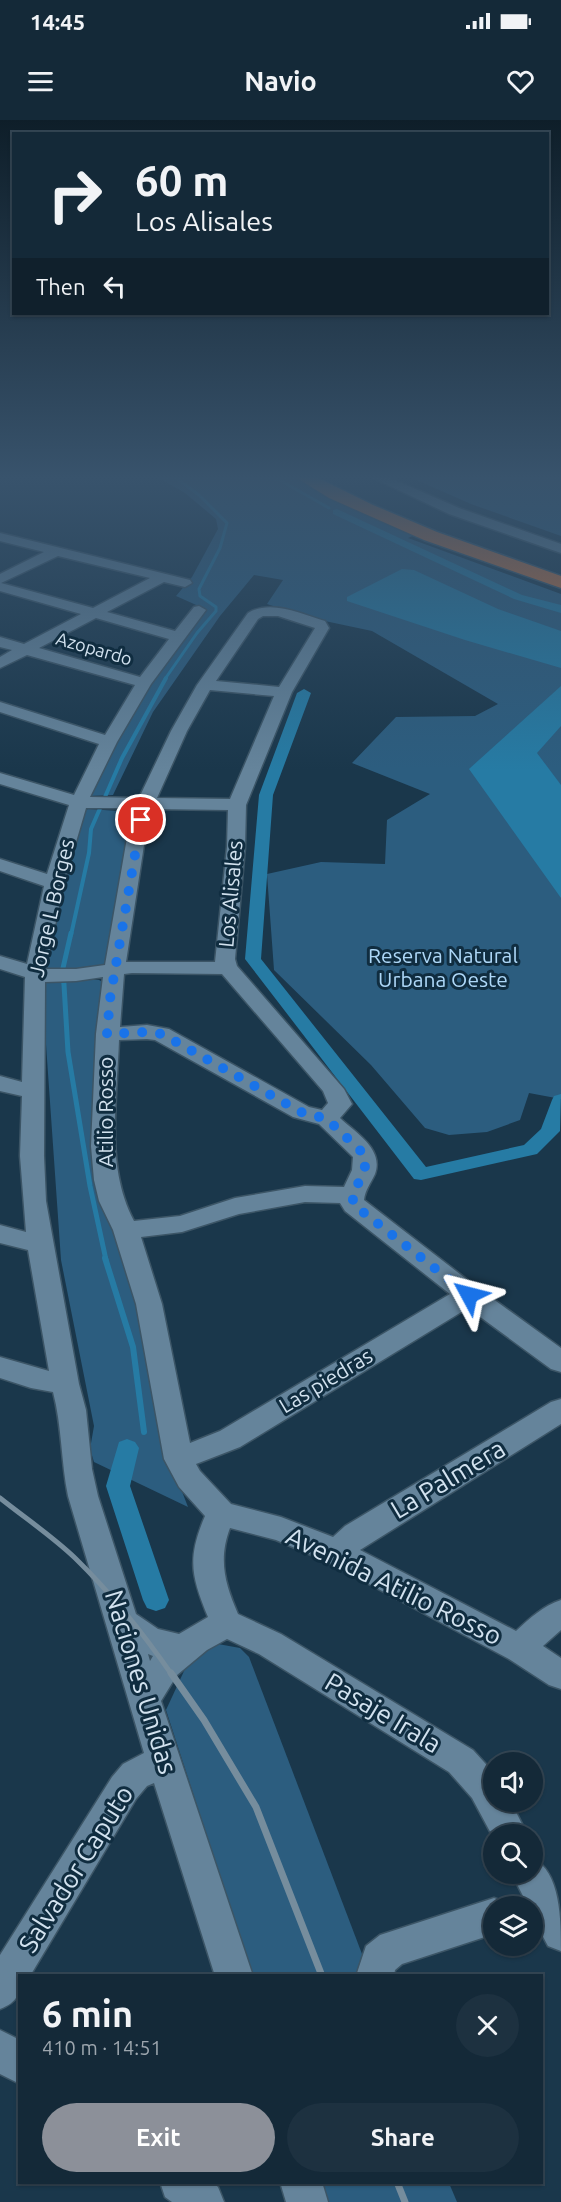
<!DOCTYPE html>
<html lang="en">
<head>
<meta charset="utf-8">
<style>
  body { margin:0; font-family:Ubuntu,sans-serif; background:#1d3140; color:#f1f3f6; height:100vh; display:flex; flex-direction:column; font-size:22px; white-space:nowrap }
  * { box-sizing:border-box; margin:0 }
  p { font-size:20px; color:#9da6ae }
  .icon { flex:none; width:33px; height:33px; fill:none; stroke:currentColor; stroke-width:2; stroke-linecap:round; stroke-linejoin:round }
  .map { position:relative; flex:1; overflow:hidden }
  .panel { position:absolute; left:18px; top:1854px; width:525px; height:210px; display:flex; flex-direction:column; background:#142938; border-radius:0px; box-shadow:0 2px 4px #0004,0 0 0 2px #334553 }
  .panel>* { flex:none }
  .hud { position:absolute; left:12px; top:12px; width:537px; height:183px; border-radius:0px; box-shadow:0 2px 4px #0004,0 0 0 2px #334553; background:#142938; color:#f1f3f6; overflow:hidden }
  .tools { position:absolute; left:483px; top:1632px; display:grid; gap:12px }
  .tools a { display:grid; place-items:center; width:60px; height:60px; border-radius:50%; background:#142938; box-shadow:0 2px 4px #0004,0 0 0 2px #334553; font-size:30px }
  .pin { position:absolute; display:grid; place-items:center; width:51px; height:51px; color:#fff; margin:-26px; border:3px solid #fff; border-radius:50%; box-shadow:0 2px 6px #0007 }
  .me { position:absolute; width:66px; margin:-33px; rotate:308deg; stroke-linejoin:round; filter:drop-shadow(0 0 4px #0008) }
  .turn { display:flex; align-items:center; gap:21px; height:126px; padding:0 24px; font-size:27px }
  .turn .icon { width:78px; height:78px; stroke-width:2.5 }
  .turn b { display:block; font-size:42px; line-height:51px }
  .then { display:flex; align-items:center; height:57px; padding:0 24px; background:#0003; gap:12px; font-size:22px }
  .round { display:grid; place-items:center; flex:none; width:63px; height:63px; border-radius:32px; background:#1d3140 }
  .head { display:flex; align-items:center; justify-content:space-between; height:102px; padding:0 24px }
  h1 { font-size:36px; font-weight:700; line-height:45px }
  .button { display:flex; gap:12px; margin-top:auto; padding:12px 24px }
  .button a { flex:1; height:69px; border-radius:36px; background:#8c9099; color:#fff; font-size:24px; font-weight:700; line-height:69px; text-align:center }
  .button a+a { background:#1d3140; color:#f1f3f6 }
  .status { display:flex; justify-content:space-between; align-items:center; height:42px; padding:0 30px; background:#142938; direction:ltr }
  .status svg { height:16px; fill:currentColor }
  header { display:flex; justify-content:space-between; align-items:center; height:78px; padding:0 24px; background:#142938; font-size:27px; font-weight:700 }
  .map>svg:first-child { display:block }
  .green { fill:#2c5d7f }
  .water { fill:#267ba4 }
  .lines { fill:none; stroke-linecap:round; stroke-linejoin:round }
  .stream-far3 { stroke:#267ba4; stroke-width:3 }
  .stream-far2 { stroke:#267ba4; stroke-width:4 }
  .stream-far1 { stroke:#267ba4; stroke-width:5 }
  .stream { stroke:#267ba4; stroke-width:6 }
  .canal { fill:#267ba4; fill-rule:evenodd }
  .minor-casing { stroke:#3c5566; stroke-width:3 }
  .highway-casing { stroke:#3c5566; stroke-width:3 }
  .minor { fill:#65849b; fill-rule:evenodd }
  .highway { fill:#c96f3a; fill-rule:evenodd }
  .rail-far1 { stroke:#768d9d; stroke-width:5 }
  .rail { stroke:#768d9d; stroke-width:7 }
  .route { stroke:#1a73e8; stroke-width:10; stroke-dasharray:0 18 }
  .labels { text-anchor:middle; stroke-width:6; stroke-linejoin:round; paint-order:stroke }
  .far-street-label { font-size:18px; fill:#d2e2ef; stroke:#102d40 }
  .street-label { font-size:21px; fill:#d2e2ef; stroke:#102d40 }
  .park-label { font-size:21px; fill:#aed8f8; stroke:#102d40 }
  .near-street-label { font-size:26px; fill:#d2e2ef; stroke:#102d40 }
</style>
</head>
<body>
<div class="status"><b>14:45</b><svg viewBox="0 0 49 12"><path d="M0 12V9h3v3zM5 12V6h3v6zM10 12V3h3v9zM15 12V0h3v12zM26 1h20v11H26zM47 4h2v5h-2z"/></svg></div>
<header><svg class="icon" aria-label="menu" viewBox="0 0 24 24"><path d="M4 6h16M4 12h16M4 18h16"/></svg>Navio<svg class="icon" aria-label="heart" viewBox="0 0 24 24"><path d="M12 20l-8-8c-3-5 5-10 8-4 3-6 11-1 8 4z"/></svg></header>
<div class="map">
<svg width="561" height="2082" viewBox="0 0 561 2082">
  <rect width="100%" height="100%" fill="#1a374b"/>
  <g class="green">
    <path d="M159 358H301L417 414 408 418 561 474V979L529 973 520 1000 487 1012 449 1015 425 1008 371 945 274 850 267 754 321 742 385 744 387 700 430 674 352 643 396 597 475 596 498 584 372 511 306 497 267 484 283 460 254 455 220 496 153 592 113 675 90 676C124 607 154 552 205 493L203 488 176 476 192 457 218 409 216 399 185 373Z"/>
    <path d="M412 358H561V416L471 384Z"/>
    <path d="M88 689 135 692 106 844 98 847 49 851 44 845 61 767 84 691Z"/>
    <path d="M86 859 99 860 106 864 95 1026 142 1210 161 1317 188 1387 94 1342 90 1329 94 1306 61 1140 42 867 45 862Z"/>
    <path d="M218 1524 240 1528 249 1537 370 1855H252L166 1590 191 1536Z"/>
    <path d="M321 2063H449L457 2082H327Z"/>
  </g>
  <g class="water">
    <path d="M402 449 414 450 498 489 561 511V548L465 520 347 481V477Z"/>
    <path d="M561 566V606L537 633 561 665V778L469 649Z"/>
  </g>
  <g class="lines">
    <g class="stream-far3">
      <path d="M276 358 329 388"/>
      <path d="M165 559 197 513 216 491V487L200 476 199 469 220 428 227 403 199 375 176 358"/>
    </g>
    <path class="stream-far2" d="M71 815 89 733 91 709 122 638 166 558"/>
    <path class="stream-far1" d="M71 813 63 848 68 932 90 1066 106 1140"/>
    <path class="stream" d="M105 1138 133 1227 144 1312"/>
    <g class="canal">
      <path d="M337 389 522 475 561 485V493L514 479 333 394V390Z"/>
      <path d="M304 569 311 573 273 675 261 839 426 1047 524 1025 541 1009 552 980 554 976 561 974 560 1011 537 1034 421 1060 414 1059 245 839 259 675 297 573Z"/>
      <path d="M127 1319 135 1322 139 1328 130 1366 169 1480 165 1488 156 1491 147 1488 143 1480 106 1366 119 1322Z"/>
    </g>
    <defs>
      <g id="minor">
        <path d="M373 358H390L459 388 561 424V433L449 394Z"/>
        <path d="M0 413 190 460 192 463 185 467 164 462 107 492 175 511 194 487 199 486 206 490 151 564 117 622 90 677 139 678 171 611 197 565 248 493C271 479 301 494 325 501L329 508 292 572 246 685 245 727 235 839 237 846 344 969 352 984 340 998C356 1013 384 1029 375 1054 371 1063 365 1070 364 1080L478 1168 561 1228V1252L551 1249 468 1188 240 1327 196 1344 200 1351 231 1384 281 1397 333 1417 345 1406 551 1282 561 1279V1304L360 1430 516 1511C530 1498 543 1486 561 1480V1510L543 1526 561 1538V1569L549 1565 509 1539 326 1441 276 1420 230 1408C218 1440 225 1464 238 1494L281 1514 473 1630 494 1653V1682H511L527 1714H494V1719L472 1678 449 1652 259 1534 227 1519 207 1530 177 1555 161 1581 253 1856H215L154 1663 147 1666 136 1679 30 1856H20C20 1874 18 1882 0 1889V1835L112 1657 123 1644 144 1633 68 1376C61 1342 62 1306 53 1272L31 1268 0 1258V1237L49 1251 28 1130 0 1123V1105L26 1112 20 1036 22 976 0 971V956L22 962 25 857 0 849V836L27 844 44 766 0 751V739L47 754 69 685 0 664V653L74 675 99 624 0 592V582L105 615 135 565 27 535 0 548V537L12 530 0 527V517L24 524 81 494 0 471V454L44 432 0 421ZM58 436 150 458 93 488 1 463ZM263 496H278L315 508 279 567 216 561 258 499ZM96 498 169 519 140 557 39 528ZM210 570 274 576 230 679 157 678 187 611ZM86 688H135L128 712 105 845 76 849H46L64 763ZM153 689 228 690 227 727 215 842H126L146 712ZM132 853 222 854 323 971 328 983 322 990 309 987 169 909 147 905 120 907 124 854ZM103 857 96 914 91 1026 94 1060 99 1081 113 1110 136 1184 164 1339 179 1367 205 1396C187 1438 191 1456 208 1497L179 1514 158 1509 136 1494 98 1376 92 1349 86 1290 79 1264 46 1081 44 1036 45 862 76 861ZM147 919 155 920 293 997 319 1004 353 1037 352 1050 344 1067 305 1066 235 1078 180 1096 134 1101C105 1046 117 980 119 920ZM305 1082 340 1083 345 1091 450 1174 220 1311 190 1323 162 1184 141 1117 182 1112 239 1094ZM148 1534 153 1536 150 1541Z"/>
        <path d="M532 1738C561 1751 561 1801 561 1831L548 1826 532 1796V1786H528L512 1754H532Z"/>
        <path d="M494 1778 507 1783 508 1786H494V1814L402 1844 395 1850 394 1856H356L366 1826 380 1815Z"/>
        <path d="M0 1910 20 1920V1964L0 1954Z"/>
        <path d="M160 2062H212L218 2067 224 2082H172L165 2077Z"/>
        <path d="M280 2062H322L328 2082H286Z"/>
      </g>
      <path id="highway" d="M297 358H318L373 385 437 412 561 456V468L424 420 329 378Z"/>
    </defs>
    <use href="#minor" class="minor-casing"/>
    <use href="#highway" class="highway-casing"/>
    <use href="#minor" class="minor"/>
    <use href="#highway" class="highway"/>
    <path class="rail-far1" d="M0 1378C25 1398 52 1416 75 1438 112 1474 143 1513 172 1555"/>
    <g class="rail">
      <path d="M171 1553 204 1600 256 1687 322 1856"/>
      <path d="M397 2062 405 2082"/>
    </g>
  </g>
  <linearGradient id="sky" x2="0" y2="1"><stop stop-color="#0e1e29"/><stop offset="0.55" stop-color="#38536c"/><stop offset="1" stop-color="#38536c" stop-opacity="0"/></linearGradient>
  <rect width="561" height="650" fill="url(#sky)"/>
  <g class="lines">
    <path class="route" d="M141 700 110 879 107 914 147 912 162 914 301 992 327 999 364 1034C369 1050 358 1062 352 1075L354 1085 469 1175"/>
  </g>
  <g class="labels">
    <g class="far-street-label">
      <text transform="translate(94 529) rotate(16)" y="6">Azopardo</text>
    </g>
    <g class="street-label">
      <text transform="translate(231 774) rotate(-85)" y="7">Los Alisales</text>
      <text transform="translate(52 788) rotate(-77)" y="7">Jorge L Borges</text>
      <text transform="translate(106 992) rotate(-90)" y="7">Atilio Rosso</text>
      <text transform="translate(326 1261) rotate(-31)" y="7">Las piedras</text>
    </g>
    <g class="park-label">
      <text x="443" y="843">Reserva Natural<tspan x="443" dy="24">Urbana Oeste</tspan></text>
    </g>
    <g class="near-street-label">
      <text transform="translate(448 1359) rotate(-31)" y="9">La Palmera</text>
      <text transform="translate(394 1466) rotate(26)" y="9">Avenida Atilio Rosso</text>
      <text transform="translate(141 1562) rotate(73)" y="9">Naciones Unidas</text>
      <text transform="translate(383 1593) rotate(31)" y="9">Pasaje Irala</text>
      <text transform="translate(76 1749) rotate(-58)" y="9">Salvador Caputo</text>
    </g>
  </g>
</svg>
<div class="tools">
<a><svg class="icon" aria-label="sound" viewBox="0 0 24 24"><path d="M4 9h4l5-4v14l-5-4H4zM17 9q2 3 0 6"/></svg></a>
<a><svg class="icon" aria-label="search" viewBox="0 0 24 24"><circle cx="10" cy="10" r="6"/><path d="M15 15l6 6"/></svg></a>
<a><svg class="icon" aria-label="layers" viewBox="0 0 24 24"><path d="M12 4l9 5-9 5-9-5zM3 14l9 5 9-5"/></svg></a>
</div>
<div class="pin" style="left:141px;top:700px;background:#d93025"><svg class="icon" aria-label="arrive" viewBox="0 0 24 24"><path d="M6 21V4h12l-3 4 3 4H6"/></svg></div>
<svg class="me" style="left:469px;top:1175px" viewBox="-20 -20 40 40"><path d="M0-17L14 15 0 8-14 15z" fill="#1a73e8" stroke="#fff" stroke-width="4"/></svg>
<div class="hud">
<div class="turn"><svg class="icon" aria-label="right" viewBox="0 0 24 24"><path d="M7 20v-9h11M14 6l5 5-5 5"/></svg><div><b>60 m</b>Los Alisales</div></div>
<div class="then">Then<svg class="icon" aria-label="left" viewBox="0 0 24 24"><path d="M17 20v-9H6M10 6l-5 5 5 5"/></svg></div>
</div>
<section class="panel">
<div class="head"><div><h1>6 min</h1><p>410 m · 14:51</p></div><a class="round"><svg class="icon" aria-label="close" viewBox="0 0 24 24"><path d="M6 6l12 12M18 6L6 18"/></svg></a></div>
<div class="button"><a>Exit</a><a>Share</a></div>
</section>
</div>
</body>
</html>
